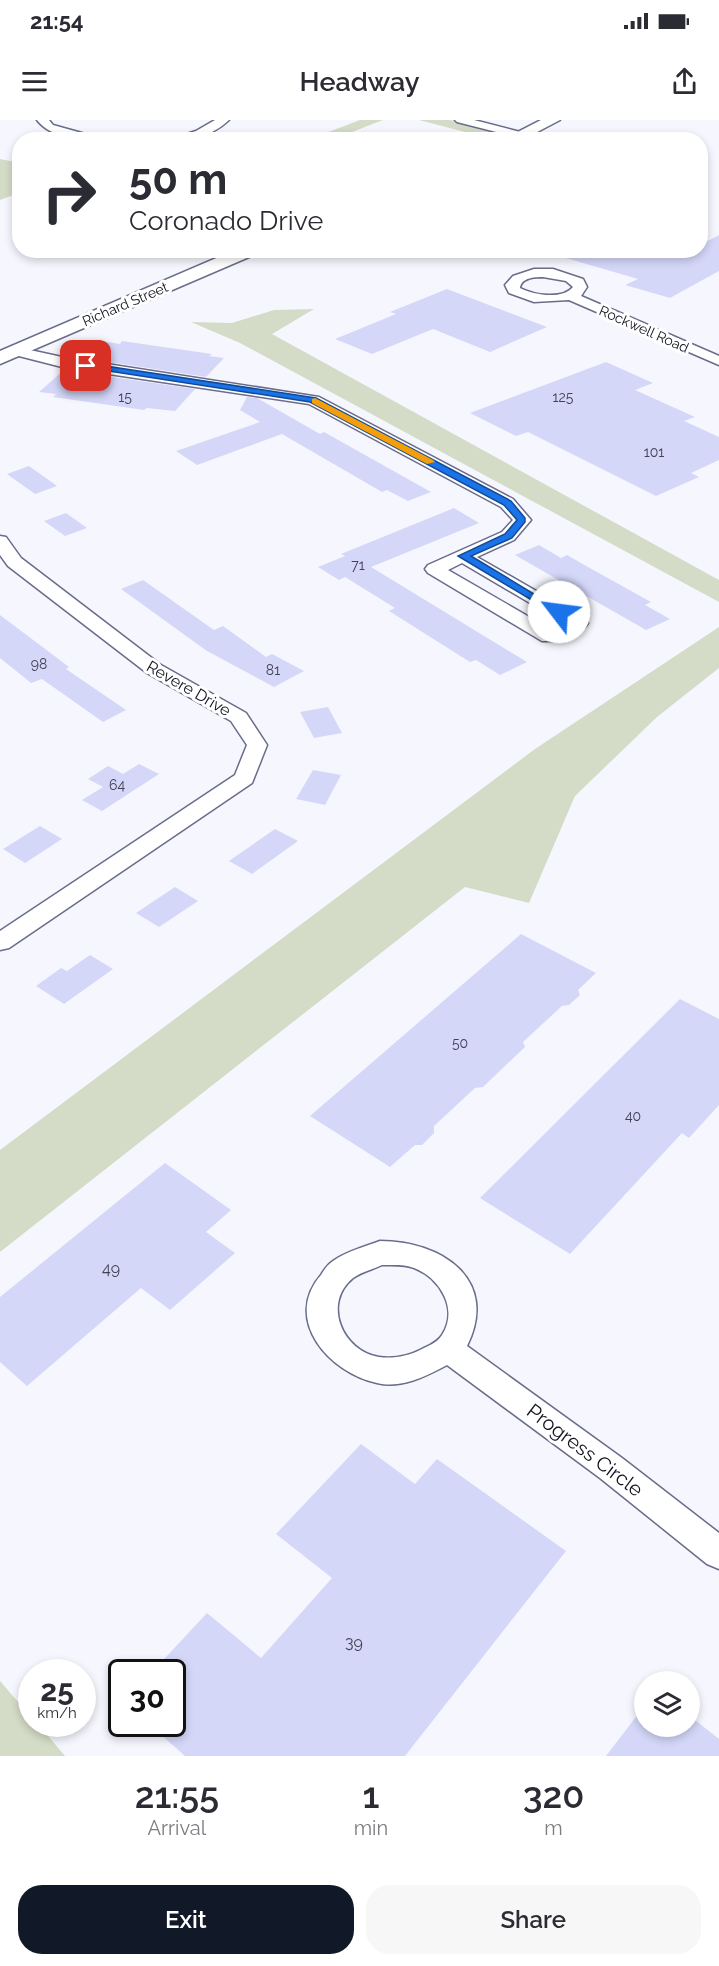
<!DOCTYPE html>
<html lang="en">
<head>
<meta charset="utf-8">
<style>
  body { margin:0; font-family:Raleway,sans-serif; background:#f7f7f7; color:#2b2b33; height:100vh; display:flex; flex-direction:column; font-size:22px; white-space:nowrap }
  * { box-sizing:border-box; margin:0 }
  p { font-size:20px; color:#7c7c81 }
  .icon { flex:none; width:33px; height:33px; fill:none; stroke:currentColor; stroke-width:2; stroke-linecap:round; stroke-linejoin:round }
  .map { position:relative; height:1636px; overflow:hidden }
  .details { display:flex; flex-direction:column; background:#fff; flex:1 }
  .details>* { flex:none }
  .banner { position:absolute; left:12px; top:12px; width:696px; height:126px; border-radius:24px; box-shadow:0 3px 9px #0003; background:#fff; color:#2b2b33; overflow:hidden }
  .buttons { position:absolute; left:634px; top:1551px; display:grid; gap:12px }
  .buttons a { display:grid; place-items:center; width:66px; height:66px; border-radius:50%; background:#fff; box-shadow:0 3px 9px #0003; font-size:30px }
  .speed { position:absolute; left:18px; top:1539px; display:flex; gap:12px; font-size:30px; font-weight:700; text-align:center }
  .speed>* { display:grid; place-content:center; width:78px; height:78px; border-radius:50%; background:#fff; box-shadow:0 3px 9px #0003; line-height:1 }
  .speed small { font-size:15px; font-weight:400 }
  .speed .limit { border:3px solid #111; border-radius:9px; background:#fff; color:#111 }
  .pin { position:absolute; display:grid; place-items:center; width:51px; height:51px; color:#fff; margin:-26px; border-radius:12px; box-shadow:0 3px 9px #0006 }
  .me { position:absolute; width:66px; margin:-33px; rotate:300deg; stroke-linejoin:round; filter:drop-shadow(0 0 4px #0008) }
  .turn { display:flex; align-items:center; gap:21px; height:126px; padding:0 18px; font-size:27px }
  .turn .icon { width:78px; height:78px; stroke-width:2.5 }
  .turn b { display:block; font-size:42px; line-height:51px }
  .eta { display:flex; justify-content:space-evenly; align-items:center; height:102px; text-align:center }
  .eta b { font-size:36px; font-weight:600; line-height:42px }
  .cta { display:flex; gap:12px; margin-top:auto; padding:12px 18px }
  .cta a { flex:1; height:69px; border-radius:24px; background:#111827; color:#fff; font-size:24px; font-weight:600; line-height:69px; text-align:center }
  .cta a+a { background:#f7f7f7; color:#2b2b33 }
  .status { display:flex; justify-content:space-between; align-items:center; height:42px; padding:0 30px; background:#fff; direction:ltr }
  .status svg { height:16px; fill:currentColor }
  header { display:flex; justify-content:space-between; align-items:center; height:78px; padding:0 18px; background:#fff; font-size:27px; font-weight:600 }
  .map>svg:first-child { display:block }
  .green { fill:#d4dcc7 }
  .building { fill:#d4d7f8 }
  .lines { fill:none; stroke-linecap:round; stroke-linejoin:round }
  .minor-casing { stroke:#696c8a; stroke-width:3 }
  .tertiary-casing { stroke:#696c8a; stroke-width:3 }
  .minor { fill:#fff; fill-rule:evenodd }
  .tertiary { fill:#fff; fill-rule:evenodd }
  .route { fill:#1a73e8; stroke:#114b97; stroke-width:1.5 }
  .slow { fill:#f59e0b }
  .labels { text-anchor:middle; stroke-width:6; stroke-linejoin:round; paint-order:stroke }
  .far-street-label { font-size:14px; fill:#11111d; stroke:#fff }
  .number-label { font-size:14px; fill:#424254 }
  .street-label { font-size:16px; fill:#11111d; stroke:#fff }
  .near-number-label { font-size:16px; fill:#424254 }
  .near-street-label { font-size:20px; fill:#11111d; stroke:#fff }
</style>
</head>
<body>
<div class="status"><b>21:54</b><svg viewBox="0 0 49 12"><path d="M0 12V9h3v3zM5 12V6h3v6zM10 12V3h3v9zM15 12V0h3v12zM26 1h20v11H26zM47 4h2v5h-2z"/></svg></div>
<header><svg class="icon" aria-label="menu" viewBox="0 0 24 24"><path d="M4 6h16M4 12h16M4 18h16"/></svg>Headway<svg class="icon" aria-label="share" viewBox="0 0 24 24"><path d="M12 15V3M7 8l5-5 5 5M5 13v7h14v-7"/></svg></header>
<div class="map">
<svg width="719" height="1636" viewBox="0 0 719 1636">
  <rect width="100%" height="100%" fill="#f6f7fe"/>
  <g class="green">
    <path d="M360 0H383L352 12 350 16 352 19H310Z"/>
    <path d="M419 0H450L498 12 501 17C491 23 472 20 463 14L465 12Z"/>
    <path d="M0 39 20 43 19 73 0 80Z"/>
    <path d="M314 189 272 214 719 460V482L240 223 191 202 232 203 274 190Z"/>
    <path d="M719 507V548L657 597 575 676 529 783 465 767 0 1132V1030L535 629Z"/>
    <path d="M0 1561 31 1597 32 1604H38L65 1636H0Z"/>
  </g>
  <g class="building">
    <path d="M719 115V151L670 178 625 165 638 159 559 136 560 130H661L680 136 690 130H700V125Z"/>
    <path d="M447 169 547 207 490 232 433 209 372 234 335 219 396 194 390 192Z"/>
    <path d="M96 220 120 224 122 221 212 234 209 236 224 238 206 257 77 237Z"/>
    <path d="M606 242 653 263 635 270 695 297 684 301 719 317V340L691 353 699 357 656 376 528 312 516 316 470 293Z"/>
    <path d="M64 250 195 269 175 291 147 288 144 290 53 277 56 274 39 272Z"/>
    <path d="M247 277 257 278 320 314 324 312 431 372 408 381 387 370 382 372 282 314 197 345 176 331 260 302 240 290Z"/>
    <path d="M29 346 57 366 35 374 7 354Z"/>
    <path d="M454 388 479 403 371 447 527 542 500 555 476 540 470 542 389 491 395 488 345 457 339 460 318 447 345 436 341 434Z"/>
    <path d="M66 393 87 408 65 416 44 401Z"/>
    <path d="M539 425 561 438 567 435 588 447 651 482 645 485 670 499 646 510 515 435Z"/>
    <path d="M143 460 214 510 223 506 266 537 272 534 304 551 274 567 207 531 121 469Z"/>
    <path d="M0 495 69 547 66 549 126 590 103 602 42 559 31 563 0 538Z"/>
    <path d="M328 587 342 613 314 618 300 592Z"/>
    <path d="M139 644 159 654 102 691 82 680 103 667 88 659 108 646 123 654Z"/>
    <path d="M313 650 341 655 325 685 296 679Z"/>
    <path d="M40 706 62 719 25 743 3 729Z"/>
    <path d="M275 709 298 721 252 754 229 741Z"/>
    <path d="M175 767 198 781 159 807 136 793Z"/>
    <path d="M521 814 596 853 578 870 580 875 569 885 562 886 523 922 525 927 483 967 475 968 434 1006V1013L422 1025H415L390 1047 310 996Z"/>
    <path d="M90 835 113 849 64 884 36 866 61 848 67 851Z"/>
    <path d="M680 879 719 899V985L689 1018 682 1013 570 1134 480 1078Z"/>
    <path d="M165 1043 231 1090 206 1112 235 1133 170 1190 141 1168 27 1266 0 1242V1177Z"/>
    <path d="M361 1324 415 1364 437 1339 566 1431 405 1636H185L149 1604H172V1552H152L207 1493 261 1538 332 1458 276 1414Z"/>
    <path d="M645 1585V1606H690V1596L719 1619V1636H606Z"/>
  </g>
  <g class="lines">
    <defs>
      <g id="minor">
        <path d="M37 0H49L53 5 107 20C85 20 51 19 37 0Z"/>
        <path d="M215 0H229C211 17 191 20 168 20L196 11Z"/>
        <path d="M455 0H474L524 13 526 15 520 18 457 2Z"/>
        <path d="M534 149H553L583 159 587 167 581 176 719 236V245L569 180 534 182 509 173 505 165 513 156ZM543 157 566 161 573 167C562 180 534 175 520 168 521 158 534 157 543 157Z"/>
        <path d="M16 227 62 237 319 277 513 379 531 400 514 420 477 437 585 499 588 503 585 507 556 521H542L428 453 425 449 428 445 502 412 513 400 501 387 309 284 62 247 11 234 9 231 11 228ZM462 443 564 503 550 509 448 450Z"/>
        <path d="M0 416 6 417 21 438 161 545 246 593 267 625 252 663 9 828 0 830V811L235 655 247 625 231 601 147 553 8 446 0 435Z"/>
        <path d="M380 1121C441 1121 500 1159 467 1226L622 1338 719 1413V1449L707 1444 600 1358 447 1245C426 1256 402 1269 377 1263 330 1253 282 1200 321 1155 324 1150 328 1144 333 1141 345 1132 366 1126 380 1121ZM382 1145C393 1145 405 1144 414 1148 440 1158 459 1189 442 1215 437 1223 428 1226 420 1230 408 1236 393 1239 379 1237 342 1231 322 1183 353 1158 361 1152 374 1149 382 1145Z"/>
      </g>
      <g id="tertiary">
        <path d="M541 0H560L522 20H502Z"/>
        <path d="M235 130H258L256 134 0 244V231Z"/>
      </g>
    </defs>
    <use href="#minor" class="minor-casing"/>
    <use href="#tertiary" class="tertiary-casing"/>
    <use href="#minor" class="minor"/>
    <use href="#tertiary" class="tertiary"/>
  </g>
  <path class="route" d="M86 243 316 278 511 381 525 398V402L512 418 471 436 564 492 563 494H555L458 436 505 414 517 400 504 385 310 282 83 247 82 246Z"/>
  <path class="slow" d="M315 278 433 340 435 342 427 344 312 283V279Z"/>
  <g class="labels">
    <g class="far-street-label">
      <text transform="translate(125 184) rotate(-23)" y="5">Richard Street</text>
      <text transform="translate(644 209) rotate(24)" y="5">Rockwell Road</text>
    </g>
    <g class="number-label">
      <text x="125" y="282">15</text>
      <text x="563" y="282">125</text>
      <text x="654" y="337">101</text>
      <text x="358" y="450">71</text>
      <text x="39" y="549">98</text>
      <text x="273" y="555">81</text>
      <text x="117" y="670">64</text>
      <text x="460" y="928">50</text>
      <text x="633" y="1001">40</text>
    </g>
    <g class="street-label">
      <text transform="translate(189 568) rotate(30)" y="6">Revere Drive</text>
    </g>
    <g class="near-number-label">
      <text x="111" y="1154">49</text>
      <text x="354" y="1528">39</text>
    </g>
    <g class="near-street-label">
      <text transform="translate(585 1330) rotate(37)" y="7">Progress Circle</text>
    </g>
  </g>
</svg>
<div class="buttons">
<a><svg class="icon" aria-label="layers" viewBox="0 0 24 24"><path d="M12 4l9 5-9 5-9-5zM3 14l9 5 9-5"/></svg></a>
</div>
<div class="speed"><div>25<small>km/h</small></div><div class="limit">30</div></div>
<div class="pin" style="left:86px;top:246px;background:#d93025"><svg class="icon" aria-label="arrive" viewBox="0 0 24 24"><path d="M6 21V4h12l-3 4 3 4H6"/></svg></div>
<svg class="me" style="left:559px;top:492px" viewBox="-20 -20 40 40"><circle r="19" fill="#fff"/><path d="M0-13L10 11 0 6-10 11z" fill="#1a73e8"/></svg>
<div class="banner">
<div class="turn"><svg class="icon" aria-label="right" viewBox="0 0 24 24"><path d="M7 20v-9h11M14 6l5 5-5 5"/></svg><div><b>50 m</b>Coronado Drive</div></div>
</div>
</div>
<section class="details">
<div class="eta">
<div><b>21:55</b><p>Arrival</p></div>
<div><b>1</b><p>min</p></div>
<div><b>320</b><p>m</p></div>
</div>
<div class="cta"><a>Exit</a><a>Share</a></div>
</section>
</body>
</html>
